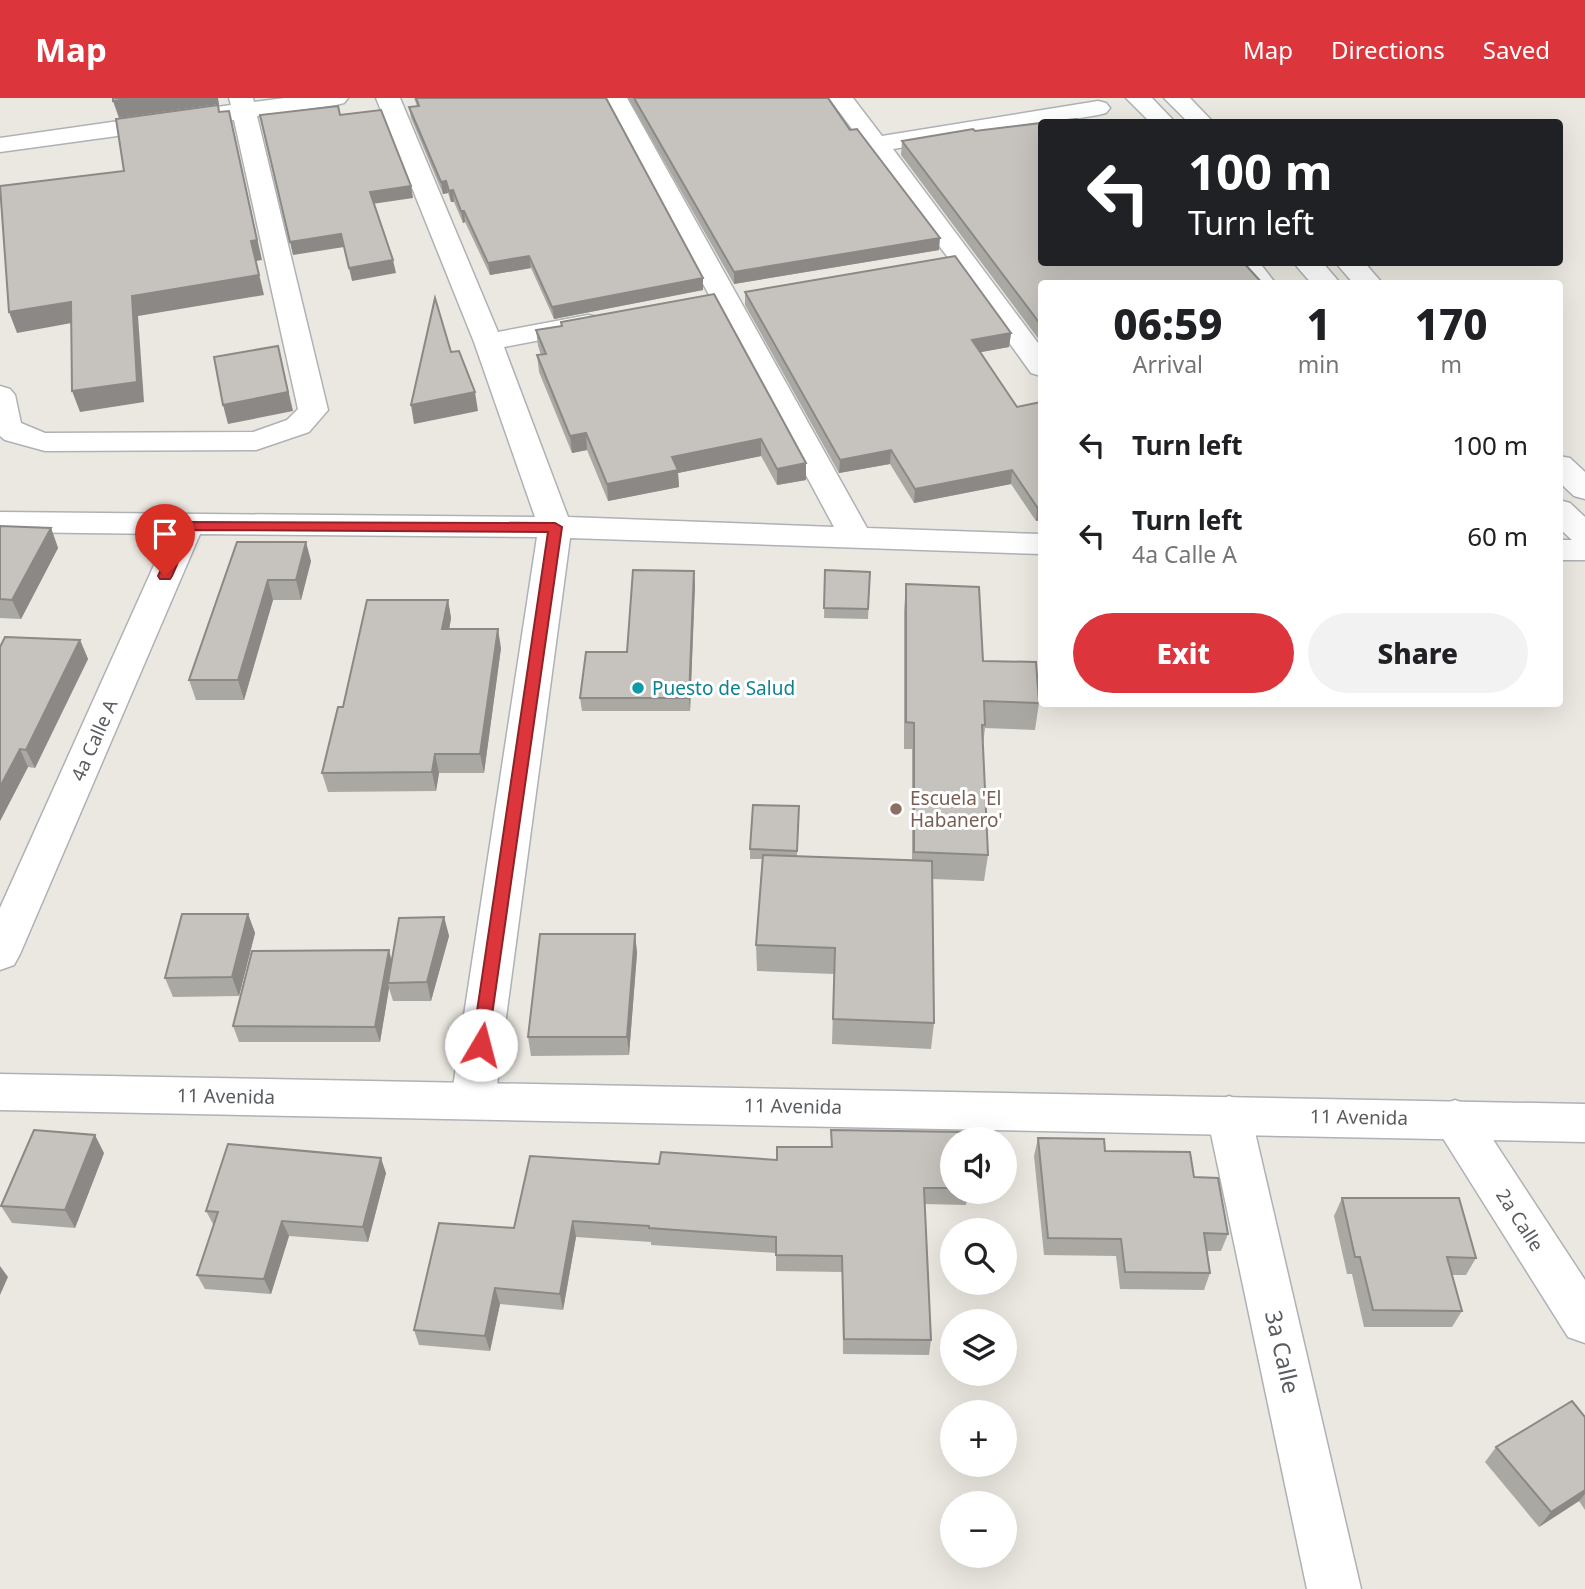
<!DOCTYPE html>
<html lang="en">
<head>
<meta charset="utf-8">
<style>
  body { margin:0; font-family:"Noto Sans",sans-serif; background:#f2f2f2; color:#202124; height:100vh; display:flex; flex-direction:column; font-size:26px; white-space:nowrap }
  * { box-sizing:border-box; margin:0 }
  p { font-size:23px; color:#757577 }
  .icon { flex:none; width:38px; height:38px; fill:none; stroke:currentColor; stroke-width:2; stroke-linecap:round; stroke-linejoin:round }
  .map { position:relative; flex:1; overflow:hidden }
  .details { position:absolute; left:1038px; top:182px; width:525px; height:427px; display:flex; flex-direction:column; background:#fff; border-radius:7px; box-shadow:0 7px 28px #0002 }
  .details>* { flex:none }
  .hud { position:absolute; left:1038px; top:21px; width:525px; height:147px; border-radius:7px; box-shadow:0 7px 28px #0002; background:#202124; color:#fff; overflow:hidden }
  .fabs { position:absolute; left:940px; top:1029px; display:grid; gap:14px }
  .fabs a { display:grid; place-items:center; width:77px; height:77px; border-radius:50%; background:#fff; box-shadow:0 7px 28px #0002; font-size:35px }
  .pin { position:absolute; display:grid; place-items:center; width:60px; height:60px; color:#fff; margin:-72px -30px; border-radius:50% 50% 50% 0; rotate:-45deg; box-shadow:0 0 7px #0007 }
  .pin .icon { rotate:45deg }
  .me { position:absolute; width:77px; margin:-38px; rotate:8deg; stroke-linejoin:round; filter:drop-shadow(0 0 5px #0008) }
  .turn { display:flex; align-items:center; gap:24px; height:147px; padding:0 35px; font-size:32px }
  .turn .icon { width:91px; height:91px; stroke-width:2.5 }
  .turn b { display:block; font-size:49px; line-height:60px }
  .eta { display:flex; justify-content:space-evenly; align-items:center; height:119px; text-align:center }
  .eta b { font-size:42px; font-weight:800; line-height:49px }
  .primary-button { display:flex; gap:14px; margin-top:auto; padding:14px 35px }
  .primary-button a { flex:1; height:80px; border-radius:42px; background:#dc353c; color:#fff; font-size:28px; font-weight:800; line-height:80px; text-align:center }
  .primary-button a+a { background:#f2f2f2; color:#202124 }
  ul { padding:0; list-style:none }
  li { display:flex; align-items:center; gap:21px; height:91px; padding:0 35px }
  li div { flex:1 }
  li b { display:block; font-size:26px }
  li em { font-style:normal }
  header { display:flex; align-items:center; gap:42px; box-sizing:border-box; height:98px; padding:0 35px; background:#dc353c; color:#fff }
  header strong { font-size:33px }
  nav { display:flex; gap:38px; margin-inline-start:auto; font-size:24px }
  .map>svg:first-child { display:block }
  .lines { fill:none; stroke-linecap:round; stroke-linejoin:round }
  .minor-casing { stroke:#aeb2b5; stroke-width:3 }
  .tertiary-casing { stroke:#aeb2b5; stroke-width:3 }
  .secondary-casing { stroke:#adb1b5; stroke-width:3 }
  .minor { fill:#fff; fill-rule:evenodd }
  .tertiary { fill:#fff; fill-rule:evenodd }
  .secondary { fill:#fff; fill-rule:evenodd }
  .wall { fill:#aaa8a3 }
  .shaded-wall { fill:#8b8885 }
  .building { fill:#c6c3be; stroke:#8b8885; stroke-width:2 }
  .route { fill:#dc353c; stroke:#8f2227; stroke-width:2 }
  .culture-dot { fill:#0f9aa8; stroke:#fff; stroke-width:2.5 }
  .education-dot { fill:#8d6e63; stroke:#fff; stroke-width:2.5 }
  .labels { text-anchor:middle; stroke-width:6; stroke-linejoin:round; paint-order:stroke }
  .culture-label { font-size:19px; fill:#0d838f; stroke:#fff; text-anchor:start }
  .street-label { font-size:19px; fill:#595d60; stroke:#fff }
  .education-label { font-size:19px; fill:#785e54; stroke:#fff; text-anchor:start }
  .near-street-label { font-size:23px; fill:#595d60; stroke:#fff }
</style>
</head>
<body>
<header>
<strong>Map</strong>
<nav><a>Map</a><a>Directions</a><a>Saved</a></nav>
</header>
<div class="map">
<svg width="1585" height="1491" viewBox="0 0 1585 1491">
  <rect width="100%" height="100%" fill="#ebe8e1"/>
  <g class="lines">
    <defs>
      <g id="minor">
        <path d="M229 0H253L254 4 285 0H348L344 5 336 7 257 18 328 312 309 334 256 352 45 353 5 342 0 338V288L10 291 15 297 21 325 45 335 253 334 287 322 298 311 234 22 0 54V40L231 7Z"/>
        <path d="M376 0H400L498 234 588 217 598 219 602 225 598 231 504 249 568 419 834 429 603 0H627L867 430 1041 436V456L570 440 495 1002 488 1015 473 1020 458 1015 451 1002 537 439 200 436 20 856 14 867 0 872V810L168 436 0 434V414L535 419 474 244Z"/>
        <path d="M829 0H853L882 38 1098 3 1106 5 1110 10 1106 15 1098 17 893 51 1041 249V278L1031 275 952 165Z"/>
        <path d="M1231 164H1259L1276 186H1248Z"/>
        <rect x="1559" y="442" width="26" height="20"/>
        <path d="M1229 998 1244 1004 1251 1017 1361 1491H1307L1207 1017 1214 1004Z"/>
        <path d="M1455 1002 1471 1008 1585 1182V1245L1568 1239 1439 1034 1433 1021 1439 1008Z"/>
      </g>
      <path id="tertiary" d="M0 976 1585 1006V1044L0 1012Z"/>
      <g id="secondary">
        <path d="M1126 0H1152L1175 24H1150Z"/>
        <path d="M1164 0H1190L1213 24H1188Z"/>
        <path d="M1293 164H1322L1341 186H1312Z"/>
        <path d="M1335 164H1364L1383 186H1354Z"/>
        <path d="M1559 358 1570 360 1585 374V401L1574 398 1559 384Z"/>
        <path d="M1559 402 1570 405 1585 419V447L1574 444 1559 430Z"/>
      </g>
    </defs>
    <use href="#minor" class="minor-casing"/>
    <use href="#tertiary" class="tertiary-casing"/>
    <use href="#secondary" class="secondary-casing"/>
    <use href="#minor" class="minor"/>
    <use href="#tertiary" class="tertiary"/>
    <use href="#secondary" class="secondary"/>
  </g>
  <g class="wall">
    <path d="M414 0H606L703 180V192L554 221 531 170 490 177 465 124 463 125 454 104H451L448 95 443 96 411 20 409 9 417 8Z"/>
    <path d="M628 0H828L850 32 939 152 734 186Z"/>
    <path d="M902 43 1041 186V243H1040L901 57Z"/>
    <path d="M745 194 1011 235 1009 249 980 254 1017 309 1041 304V422L1036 423 1011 386 914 405 890 366 839 375 745 207Z"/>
    <path d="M714 196 806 382 777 387 761 358 678 375 679 389 608 403 587 352 572 355 539 274 537 257H541L538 248 536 232 561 228V224Z"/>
    <path d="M0 428 51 430 58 450 21 521 0 520Z"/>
    <path d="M237 444 311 463 301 502H273L244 602H196L189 582Z"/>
    <path d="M825 472 870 474 868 521 824 520Z"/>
    <path d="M695 486 690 613H582L580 600Z"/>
    <path d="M906 486 983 563 1039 605 1035 632 985 630 983 647 988 757 984 783 933 781 934 925 931 951 832 946 834 876 757 873 756 847 762 761H750V751L799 708 797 758 912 762V651H904V513Z"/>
    <path d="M448 502 451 520 449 531 501 550 484 675H439L436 693 328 694 322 675 343 609Z"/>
    <path d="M80 542 88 561 35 670 28 669 0 723V549Z"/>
    <path d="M248 816 255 835 239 898 173 899 165 880Z"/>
    <path d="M444 819 449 838 431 903H393L389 890 380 944H239L233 928 392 862Z"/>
    <path d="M635 836 637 855 629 957 531 958 528 939Z"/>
    <path d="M831 1032 952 1041V1094H968L966 1107 924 1106 931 1242 929 1257 843 1256 842 1174 776 1173V1155L651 1147V1144L576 1139 563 1212 500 1206 490 1253 419 1247 414 1232 514 1130 659 1066 777 1062 831 1049Z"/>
    <path d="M1038 1040 1105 1053 1228 1136 1221 1153H1207L1210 1175 1204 1192 1120 1191 1116 1158 1044 1157 1034 1058Z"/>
    <path d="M104 1055 75 1130 12 1125 1 1108Z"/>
    <path d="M386 1075 368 1144 289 1138 271 1196 205 1191 197 1177 214 1128 206 1113Z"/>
    <path d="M1342 1100 1476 1160 1466 1177H1452L1462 1213 1452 1229H1364L1352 1176H1347L1334 1118Z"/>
    <path d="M1585 1319V1412L1579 1403 1539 1429 1485 1364 1496 1349Z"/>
  </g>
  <g class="shaded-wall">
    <path d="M134 0H218L219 6 119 20 113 3Z"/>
    <path d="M229 13 262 162 256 163 264 197 138 218 144 304 80 314 72 293 132 198Z"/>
    <path d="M446 83 448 95 443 96 441 84Z"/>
    <path d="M411 88 413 100 372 106 370 94Z"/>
    <path d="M453 92 454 104H451L449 93Z"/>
    <path d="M461 113H464L465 124 463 125Z"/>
    <path d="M341 136 344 149 293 157 290 144Z"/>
    <path d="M940 140 939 152 734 186V174Z"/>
    <path d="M529 158 531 170 490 177 488 165Z"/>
    <path d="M393 162 396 175 352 183 349 170Z"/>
    <path d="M703 180V192L554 221 552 209Z"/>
    <path d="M71 204 77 224 17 235 9 214Z"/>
    <path d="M1011 235 1009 249 971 256 972 242Z"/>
    <path d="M278 248 293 313 228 326 223 307Z"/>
    <path d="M475 294 478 313 414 326 411 307Z"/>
    <path d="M586 335 587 352 572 355 570 338Z"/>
    <path d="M761 341V358L678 375 679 389 608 403 607 386 672 359Z"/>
    <path d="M891 352 890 366 839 375 840 362Z"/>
    <path d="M806 365V382L777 387V371Z"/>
    <path d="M1012 372 1011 386 914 405 915 391Z"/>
    <path d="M1041 408V422L1036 423 1037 409Z"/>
    <path d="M51 430 58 450 21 521 12 502Z"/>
    <path d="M306 444 311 463 301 502 296 482Z"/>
    <path d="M694 473 695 486 690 613 689 600Z"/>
    <path d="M268 482 273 502 244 602 238 582Z"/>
    <path d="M448 502 451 520 446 550 442 531Z"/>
    <path d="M498 531 501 550 484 675 480 656Z"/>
    <path d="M80 542 88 561 35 670 26 652Z"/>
    <path d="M20 651 28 669 0 723V689Z"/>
    <path d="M435 656 439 675 436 693 432 674Z"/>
    <path d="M248 816 255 835 239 898 232 879Z"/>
    <path d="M444 819 449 838 431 903 427 884Z"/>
    <path d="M635 836 637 855 629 957 627 939Z"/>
    <path d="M389 852 393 868 388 885 389 890 380 944 375 929Z"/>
    <path d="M95 1037 104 1055 75 1130 65 1112Z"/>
    <path d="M381 1060 386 1075 368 1144 363 1129Z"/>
    <path d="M282 1123 289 1138 271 1196 264 1181Z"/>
    <path d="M573 1123 576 1139 563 1212 560 1196Z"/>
    <path d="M0 1168 8 1179 0 1197Z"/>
    <path d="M495 1190 500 1206 490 1253 485 1238Z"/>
    <path d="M1585 1392V1396L1579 1403 1539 1429 1551 1414Z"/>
  </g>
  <g class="building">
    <path d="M113 0H134L113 3Z"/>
    <path d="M416 0H606L703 180 552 209 529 158 488 165 464 113H461L453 92 449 93 446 83 441 84 409 9 419 8Z"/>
    <path d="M634 0H828L850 32 857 31 940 140 734 174Z"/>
    <path d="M218 7 219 14 229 13 257 142 251 143 259 177 132 198 137 284 72 293 71 204 9 214 0 88 124 73 116 21Z"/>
    <path d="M338 8 340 17 381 12 411 88 370 94 393 162 349 170 341 136 290 144 260 17Z"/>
    <path d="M1077 21 1080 24H1045Z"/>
    <path d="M1041 25V164H1243L1263 186H1041V227L902 43 973 31 975 33Z"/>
    <path d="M955 158 1011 235 972 242 1017 309 1041 304V408L1037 409 1012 372 915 391 891 352 840 362 745 194Z"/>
    <path d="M714 196 806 365 777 371 761 341 672 359 678 372 607 386 586 335 570 338 537 257 546 256 536 232 562 228 561 224Z"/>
    <path d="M435 200 451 254 459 253 475 294 411 307Z"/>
    <path d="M278 248 288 294 223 307 214 259Z"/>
    <path d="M0 428 51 430 12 502 0 501Z"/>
    <path d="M237 444H306L296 482H268L238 582H189Z"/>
    <path d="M633 472 694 473 689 600H580L586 554H627Z"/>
    <path d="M825 472 870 474 868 511 824 510Z"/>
    <path d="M906 486 979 489 983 563 1036 564 1039 605 984 603 985 627H982L988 757 914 754V625L906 624Z"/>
    <path d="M367 502H448L442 531H498L480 656H435L432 674 322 675 338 609H343Z"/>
    <path d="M5 539 80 542 26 652 20 651 0 689V549Z"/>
    <path d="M753 707 799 708 797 753 750 751Z"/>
    <path d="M763 757 932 763 934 925 833 921 835 850 756 847Z"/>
    <path d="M182 816H248L232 879 165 880Z"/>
    <path d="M444 819 427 884 388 885 399 820Z"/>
    <path d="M540 836H635L627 939H528Z"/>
    <path d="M389 852 375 929 233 928 252 853Z"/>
    <path d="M34 1032 95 1037 65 1112 1 1108Z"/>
    <path d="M831 1032 964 1034V1041H952V1090H924L931 1242 844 1241 842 1158 776 1157V1139L649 1130V1128L573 1123 560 1196 495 1190 485 1238 414 1232 439 1125 514 1130 530 1058 659 1066 661 1054 777 1062V1049H832Z"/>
    <path d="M1038 1040 1104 1041 1105 1053 1190 1054 1194 1079 1218 1080 1228 1136 1204 1135 1210 1175 1125 1174 1121 1141 1048 1140Z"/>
    <path d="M228 1046 381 1060 363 1129 282 1123 264 1181 197 1177 218 1114 206 1113Z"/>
    <path d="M1342 1100H1459L1476 1160 1447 1159 1462 1213 1373 1212 1360 1159H1355Z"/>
    <path d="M1572 1303 1585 1319V1392L1551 1414 1496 1349Z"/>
  </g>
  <path class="route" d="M187 424 555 425 562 429 487 952 481 954 475 952 472 947 548 434 192 432 172 478 170 481H160L158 478 181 428Z"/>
  <circle class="culture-dot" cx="638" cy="590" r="7"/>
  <circle class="education-dot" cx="896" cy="711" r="7"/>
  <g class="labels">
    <g class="culture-label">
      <text x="652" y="597">Puesto de Salud</text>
    </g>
    <g class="street-label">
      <text transform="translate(94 642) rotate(-66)" y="7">4a Calle A</text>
      <text transform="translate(226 998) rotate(1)" y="7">11 Avenida</text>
      <text transform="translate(793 1008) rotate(1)" y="7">11 Avenida</text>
      <text transform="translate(1359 1019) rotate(1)" y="7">11 Avenida</text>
      <text transform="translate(1520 1122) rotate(57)" y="7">2a Calle</text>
    </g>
    <g class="education-label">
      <text x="910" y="707">Escuela 'El<tspan x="910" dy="22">Habanero'</tspan></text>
    </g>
    <g class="near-street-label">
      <text transform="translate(1282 1254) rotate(77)" y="8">3a Calle</text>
    </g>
  </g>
</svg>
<div class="fabs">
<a><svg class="icon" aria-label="sound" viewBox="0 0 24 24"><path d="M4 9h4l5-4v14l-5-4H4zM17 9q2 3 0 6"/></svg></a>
<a><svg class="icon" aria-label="search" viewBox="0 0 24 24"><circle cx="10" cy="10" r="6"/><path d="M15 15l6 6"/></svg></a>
<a><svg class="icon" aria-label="layers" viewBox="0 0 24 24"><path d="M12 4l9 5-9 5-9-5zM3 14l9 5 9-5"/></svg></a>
<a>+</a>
<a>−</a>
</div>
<div class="pin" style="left:165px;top:478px;background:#d93025"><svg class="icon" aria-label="arrive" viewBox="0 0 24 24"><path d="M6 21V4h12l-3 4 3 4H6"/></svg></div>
<svg class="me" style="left:481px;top:947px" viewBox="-20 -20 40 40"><circle r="19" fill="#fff"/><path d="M0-13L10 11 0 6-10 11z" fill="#dc353c"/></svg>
<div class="hud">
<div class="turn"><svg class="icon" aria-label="left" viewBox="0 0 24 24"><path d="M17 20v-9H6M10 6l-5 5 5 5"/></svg><div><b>100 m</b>Turn left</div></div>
</div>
<section class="details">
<div class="eta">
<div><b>06:59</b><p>Arrival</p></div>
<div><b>1</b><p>min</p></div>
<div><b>170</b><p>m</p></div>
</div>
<ul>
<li><svg class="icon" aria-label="left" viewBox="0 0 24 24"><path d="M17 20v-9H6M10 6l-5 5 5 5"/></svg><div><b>Turn left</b></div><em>100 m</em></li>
<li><svg class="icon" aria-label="left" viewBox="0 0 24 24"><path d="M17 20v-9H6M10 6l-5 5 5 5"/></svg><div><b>Turn left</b><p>4a Calle A</p></div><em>60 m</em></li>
</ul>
<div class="primary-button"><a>Exit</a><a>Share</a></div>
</section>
</div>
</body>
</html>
